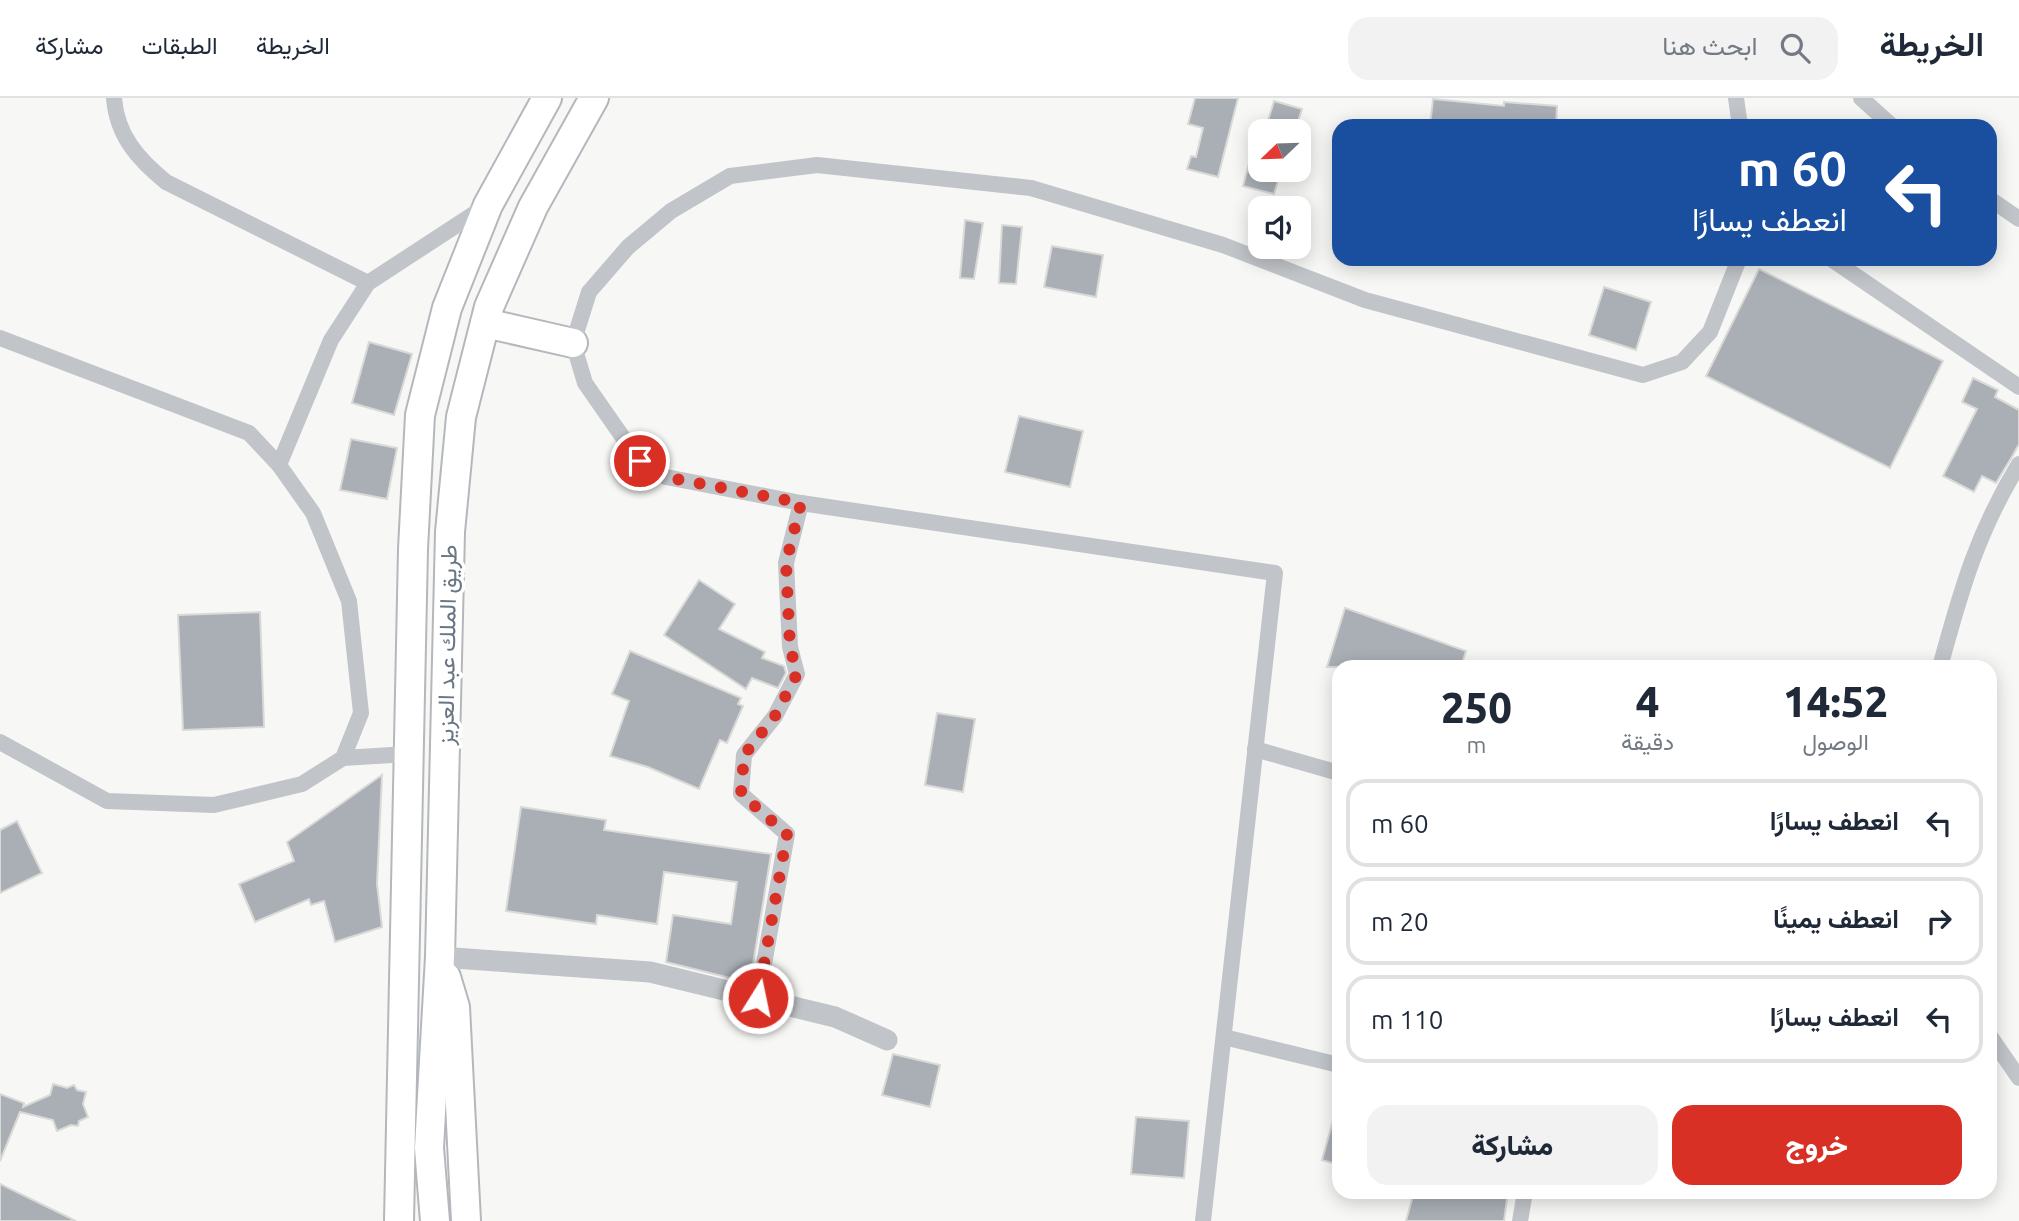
<!DOCTYPE html>
<html lang="ar">
<head>
<meta charset="utf-8">
<style>
  body { margin:0; font-family:Ubuntu,Vazirmatn,sans-serif; background:#f2f2f3; color:#1f2937; direction:rtl; height:100vh; display:flex; flex-direction:column; font-size:26px; white-space:nowrap }
  * { box-sizing:border-box; margin:0 }
  p { font-size:23px; color:#747a83 }
  .icon { flex:none; width:38px; height:38px; fill:none; stroke:currentColor; stroke-width:2; stroke-linecap:round; stroke-linejoin:round }
  .map { position:relative; flex:1; overflow:hidden; direction:ltr }
  .panel { position:absolute; left:1332px; top:562px; width:665px; height:539px; display:flex; flex-direction:column; background:#fff; border-radius:21px; box-shadow:0 4px 18px #0003; direction:rtl }
  .panel>* { flex:none }
  .guide { position:absolute; left:1332px; top:21px; width:665px; height:147px; border-radius:21px; box-shadow:0 4px 18px #0003; direction:rtl; background:#1a4fa0; color:#fff; overflow:hidden }
  .needle { width:46px; rotate:247deg }
  .controls { position:absolute; left:1248px; top:21px; display:grid; gap:14px }
  .controls a { display:grid; place-items:center; width:63px; height:63px; border-radius:14px; background:#fff; box-shadow:0 4px 18px #0003; font-size:35px }
  .pin { position:absolute; display:grid; place-items:center; width:60px; height:60px; color:#fff; margin:-30px; border:4px solid #fff; border-radius:50%; box-shadow:0 2px 7px #0007 }
  .me { position:absolute; width:77px; margin:-38px; rotate:10deg; stroke-linejoin:round; filter:drop-shadow(0 0 5px #0008) }
  .turn { display:flex; align-items:center; gap:24px; height:147px; padding:0 35px; font-size:32px }
  .turn .icon { width:91px; height:91px; stroke-width:2.5 }
  .turn b { display:block; font-size:49px; line-height:60px }
  .eta { display:flex; justify-content:space-evenly; align-items:center; height:119px; text-align:center }
  .eta b { font-size:42px; font-weight:800; line-height:49px }
  .primary-button { display:flex; gap:14px; margin-top:auto; padding:14px 35px }
  .primary-button a { flex:1; height:80px; border-radius:21px; background:#d93025; color:#fff; font-size:28px; font-weight:800; line-height:80px; text-align:center }
  .primary-button a+a { background:#f2f2f3; color:#1f2937 }
  ul { padding:0; list-style:none }
  li { display:flex; align-items:center; gap:21px; height:88px; margin:0 14px 10px; padding:0 21px; border:4px solid #e0e1e3; border-radius:21px }
  li div { flex:1 }
  li b { display:block; font-size:26px }
  li em { font-style:normal }
  header { display:flex; align-items:center; gap:42px; box-sizing:border-box; height:98px; padding:0 35px; background:#fff; border-bottom:2px solid #e0e1e3 }
  header strong { font-size:33px }
  nav { display:flex; gap:38px; margin-inline-start:auto; font-size:24px }
  .search { width:490px; height:63px; background:#f2f2f3; display:flex; align-items:center; gap:18px; box-sizing:border-box; padding:0 24px; border-radius:21px; color:#747a83; font-size:26px }
  .map>svg:first-child { display:block }
  .building { fill:#a9afb5; stroke:#d9d9d7; stroke-width:2 }
  .lines { fill:none; stroke-linecap:round; stroke-linejoin:round }
  .trunk-casing { stroke:#b4b7bb; stroke-width:32 }
  .minor { stroke:#c1c4c8; stroke-width:16 }
  .tertiary { stroke:#c1c4c8; stroke-width:21 }
  .trunk { stroke:#fff; stroke-width:28 }
  .route { stroke:#d93025; stroke-width:12; stroke-dasharray:0 21.6 }
  .labels { text-anchor:middle; stroke-width:7; stroke-linejoin:round; paint-order:stroke }
  .street-label { font-size:23px; fill:#697684; stroke:#fff }
</style>
</head>
<body>
<header>
<strong>الخريطة</strong>
<div class="search"><svg class="icon" aria-label="search" viewBox="0 0 24 24"><circle cx="10" cy="10" r="6"/><path d="M15 15l6 6"/></svg>ابحث هنا</div>
<nav><a>الخريطة</a><a>الطبقات</a><a>مشاركة</a></nav>
</header>
<div class="map">
<svg width="2019" height="1123" viewBox="0 0 2019 1123">
  <rect width="100%" height="100%" fill="#f7f7f5"/>
  <g class="building">
    <path d="M1195 0H1238L1218 79 1187 71 1191 58 1196 59 1203 30 1188 26Z"/>
    <path d="M1433 1 1504 8V4L1557 8 1556 28H1430Z"/>
    <path d="M1274 3 1302 11 1295 33H1265Z"/>
    <path d="M1255 43 1260 44V72H1281L1274 96 1243 88Z"/>
    <path d="M965 122 983 125 974 181 960 180Z"/>
    <path d="M1002 127 1022 129 1016 186 999 185Z"/>
    <path d="M1052 148 1103 157 1096 199 1044 189Z"/>
    <path d="M1759 171 1943 263 1890 370 1706 278Z"/>
    <path d="M1604 189 1651 204 1636 252 1589 237Z"/>
    <path d="M369 244 412 256 394 317 352 305Z"/>
    <path d="M1973 280 1998 292 1995 299 2019 312V346L2013 357 1996 385 1982 378 1974 394 1943 378 1977 311 1962 304Z"/>
    <path d="M1019 318 1083 333 1070 389 1005 374Z"/>
    <path d="M351 341 397 350 387 401 340 392Z"/>
    <path d="M699 482 735 506 719 531 765 554 762 560 784 568 786 575 778 590 752 580 746 591 664 537Z"/>
    <path d="M1345 510 1466 553 1461 569H1327Z"/>
    <path d="M260 514 264 629 183 632 178 517Z"/>
    <path d="M630 553 741 600 738 606 743 608 727 645 720 642 699 691 648 669 610 658 629 603 612 596Z"/>
    <path d="M937 615 975 621 963 694 925 687Z"/>
    <path d="M382 677 377 786 382 829 335 844 324 803 311 807 309 801 255 824 239 786 294 763 287 744Z"/>
    <path d="M521 709 606 722 604 732 771 756 750 885 666 864 673 817 731 826 737 784 664 774 657 826 597 817 596 826 506 813Z"/>
    <path d="M17 723 42 775 0 795V732Z"/>
    <path d="M893 956 940 967 930 1009 882 997Z"/>
    <path d="M53 986 67 990 74 987 77 992 86 994 83 1006 88 1019 79 1023 78 1028 71 1027 57 1033 53 1022 20 1014 0 1063V996L24 1005 23 1009 50 997Z"/>
    <path d="M1136 1019 1189 1023 1184 1080 1131 1076Z"/>
    <path d="M1334 1019 1339 1020V1067L1322 1062Z"/>
    <path d="M0 1086 76 1123H0Z"/>
    <path d="M1414 1094H1508L1504 1123H1406Z"/>
  </g>
  <g class="lines">
    <defs>
      <g id="trunk">
        <path d="M485 225 573 245"/>
        <path d="M446 879 455 909 466 1123"/>
        <path d="M399 1123 413 451 420 317 447 210 488 107 547 0"/>
        <path d="M435 1123 429 1050 440 859 450 434 461 319 489 209 533 109 594 0"/>
      </g>
    </defs>
    <use href="#trunk" class="trunk-casing"/>
    <g class="minor">
      <path d="M114 0C117 38 138 61 166 84L368 185"/>
      <path d="M1736 0 1740 28"/>
      <path d="M1861 0 1892 28"/>
      <path d="M1990 101 2019 121"/>
      <path d="M1831 161 2019 289"/>
      <path d="M0 240 249 335 279 367 313 415 349 503 361 615 343 660 302 686 214 707 107 703 0 644"/>
      <path d="M279 367 331 242 368 185 486 108"/>
      <path d="M1940 569C1961 492 1977 435 2019 366"/>
      <path d="M1255 651 1339 675"/>
      <path d="M343 660 408 656"/>
      <path d="M758 900 787 736 741 696 744 657 775 618 797 576 790 549 786 465 801 405"/>
      <path d="M1990 938 2019 980"/>
      <path d="M1224 939 1339 967"/>
      <path d="M1203 1123 1275 475 801 405 666 379 640 364 585 285 573 245 589 194 628 149 671 113 730 78 817 67 1031 90 1223 147 1365 202 1643 277 1682 264 1710 234 1739 161"/>
      <path d="M1520 1123 1525 1094"/>
    </g>
    <path class="tertiary" d="M440 859 650 874 835 919 887 942"/>
    <use href="#trunk" class="trunk"/>
  </g>
  <g class="lines">
    <path class="route" d="M640 363 666 379 801 405 786 465 790 549 797 576 775 618 744 657 741 696 787 736 758 900"/>
  </g>
  <g class="labels">
    <g class="street-label">
      <text transform="translate(447 547) rotate(-89)" y="8">طريق الملك عبد العزيز</text>
    </g>
  </g>
</svg>
<div class="controls">
<a><svg class="needle" viewBox="-14 -14 28 28"><path d="M0-13l5 13h-10z" fill="#e53935"/><path d="M0 13l5-13h-10z" fill="#747a83"/></svg></a>
<a><svg class="icon" aria-label="sound" viewBox="0 0 24 24"><path d="M4 9h4l5-4v14l-5-4H4zM17 9q2 3 0 6"/></svg></a>
</div>
<div class="pin" style="left:640px;top:363px;background:#d93025"><svg class="icon" aria-label="arrive" viewBox="0 0 24 24"><path d="M6 21V4h12l-3 4 3 4H6"/></svg></div>
<svg class="me" style="left:758px;top:900px" viewBox="-20 -20 40 40"><circle r="17" fill="#d93025" stroke="#fff" stroke-width="3"/><path d="M0-11L8 9 0 5-8 9z" fill="#fff"/></svg>
<div class="guide">
<div class="turn"><svg class="icon" aria-label="left" viewBox="0 0 24 24"><path d="M17 20v-9H6M10 6l-5 5 5 5"/></svg><div><b>60 m</b>انعطف يسارًا</div></div>
</div>
<section class="panel">
<div class="eta">
<div><b>14:52</b><p>الوصول</p></div>
<div><b>4</b><p>دقيقة</p></div>
<div><b>250</b><p>m</p></div>
</div>
<ul>
<li><svg class="icon" aria-label="left" viewBox="0 0 24 24"><path d="M17 20v-9H6M10 6l-5 5 5 5"/></svg><div><b>انعطف يسارًا</b></div><em>60 m</em></li>
<li><svg class="icon" aria-label="right" viewBox="0 0 24 24"><path d="M7 20v-9h11M14 6l5 5-5 5"/></svg><div><b>انعطف يمينًا</b></div><em>20 m</em></li>
<li><svg class="icon" aria-label="left" viewBox="0 0 24 24"><path d="M17 20v-9H6M10 6l-5 5 5 5"/></svg><div><b>انعطف يسارًا</b></div><em>110 m</em></li>
</ul>
<div class="primary-button"><a>خروج</a><a>مشاركة</a></div>
</section>
</div>
</body>
</html>
